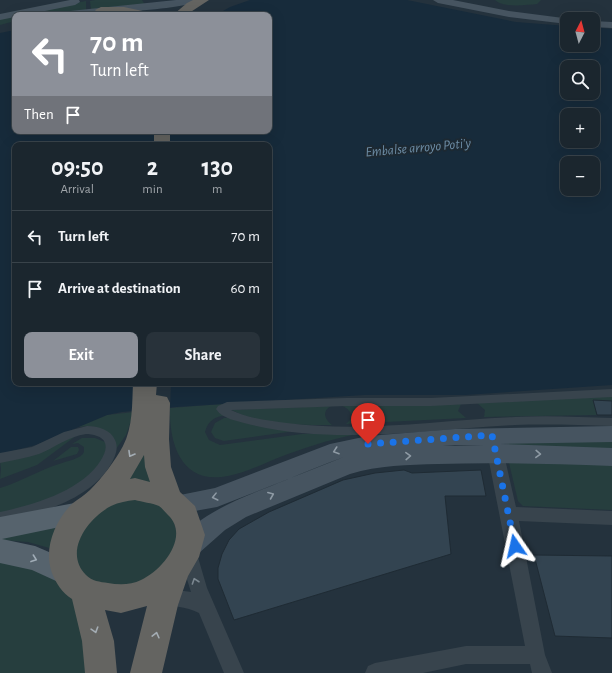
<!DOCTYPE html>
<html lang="en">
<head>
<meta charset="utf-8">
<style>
  body { margin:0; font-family:"Alegreya Sans",sans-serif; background:#28323a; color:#f1f3f6; height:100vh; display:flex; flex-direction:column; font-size:15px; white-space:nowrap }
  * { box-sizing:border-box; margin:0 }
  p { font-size:13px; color:#a0a5aa }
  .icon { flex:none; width:22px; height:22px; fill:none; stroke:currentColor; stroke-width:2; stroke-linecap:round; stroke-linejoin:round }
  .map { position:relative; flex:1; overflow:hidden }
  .side { position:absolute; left:12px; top:142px; width:260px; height:244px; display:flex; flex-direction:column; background:#1b262e; border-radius:8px; box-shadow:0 4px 16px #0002,0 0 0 1px #39434a }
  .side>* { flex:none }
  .guide { position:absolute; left:12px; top:12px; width:260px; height:122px; border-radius:8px; box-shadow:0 4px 16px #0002,0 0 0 1px #39434a; background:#8c9099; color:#fff; overflow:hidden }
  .needle { width:26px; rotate:6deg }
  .controls { position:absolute; left:560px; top:12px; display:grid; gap:8px }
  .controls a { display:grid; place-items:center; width:40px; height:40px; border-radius:8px; background:#1b262e; box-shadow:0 4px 16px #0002,0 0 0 1px #39434a; font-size:20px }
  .pin { position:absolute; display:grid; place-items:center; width:34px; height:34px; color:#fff; margin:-41px -17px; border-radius:50% 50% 50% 0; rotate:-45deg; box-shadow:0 0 4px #0007 }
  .pin .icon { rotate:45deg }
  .me { position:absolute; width:44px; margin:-22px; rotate:349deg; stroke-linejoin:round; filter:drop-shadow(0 0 3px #0008) }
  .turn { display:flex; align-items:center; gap:14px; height:84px; padding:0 12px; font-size:18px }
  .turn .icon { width:52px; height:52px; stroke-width:2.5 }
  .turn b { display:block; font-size:28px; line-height:34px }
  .then { display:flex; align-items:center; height:38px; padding:0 12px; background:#0003; gap:8px; font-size:15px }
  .eta { display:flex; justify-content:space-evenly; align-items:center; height:68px; text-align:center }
  .eta b { font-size:24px; font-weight:600; line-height:28px }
  .cta { display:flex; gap:8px; margin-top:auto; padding:8px 12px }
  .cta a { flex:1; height:46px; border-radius:8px; background:#8c9099; color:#fff; font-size:16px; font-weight:600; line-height:46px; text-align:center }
  .cta a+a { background:#28323a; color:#f1f3f6 }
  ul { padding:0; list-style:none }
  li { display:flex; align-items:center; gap:12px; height:52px; padding:0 12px; border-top:1px solid #39434a }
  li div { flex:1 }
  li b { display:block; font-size:15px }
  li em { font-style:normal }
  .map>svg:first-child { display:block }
  .green { fill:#263e3e }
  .water { fill:#172b3b; fill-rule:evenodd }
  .pier { fill:#24323d }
  .building { fill:#334451; stroke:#1f2b34 }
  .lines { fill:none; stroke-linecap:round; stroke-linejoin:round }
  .pedestrian { fill:#38444d; fill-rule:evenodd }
  .minor { fill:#38444d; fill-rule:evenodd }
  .secondary { fill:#465460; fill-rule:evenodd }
  .primary { fill:#56636d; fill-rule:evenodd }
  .trunk { fill:#646461; fill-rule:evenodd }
  .oneway { stroke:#8e9aa4 }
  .oneway2 { stroke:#a4adb4 }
  .oneway3 { stroke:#a1adb7 }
  .oneway4 { stroke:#7c8891 }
  .route { stroke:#1a73e8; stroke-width:7; stroke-dasharray:0 12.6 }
  .labels { text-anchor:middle; stroke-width:4; stroke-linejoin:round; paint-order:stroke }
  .far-water-label { font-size:14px; font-style:italic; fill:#6e8ea7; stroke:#1d2932 }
</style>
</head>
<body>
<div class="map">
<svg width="612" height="673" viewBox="0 0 612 673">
  <rect width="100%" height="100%" fill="#24323d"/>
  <g class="green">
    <path d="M95 0H142L145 5 91 10 90 1Z"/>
    <path d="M495 0H541L537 4C526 5 503 8 495 0Z"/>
    <path d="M86 1V10L46 15H15V21L0 25V19L42 9Z"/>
    <path d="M612 395V401L593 400 597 415 484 417 485 410 477 403Z"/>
    <path d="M222 404 218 412 226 415C215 417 208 420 205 432L209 440 220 445 302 434 361 433C336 438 312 445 288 454 268 461 249 472 228 476 182 485 169 445 170 408Z"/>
    <path d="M461 404 458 411 466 418 346 424 351 419C352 412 348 408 342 406Z"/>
    <path d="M331 406C322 411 324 419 332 425 299 425 261 426 232 410Z"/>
    <path d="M134 412 126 435 113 453 114 445 89 426 78 427 107 415Z"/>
    <path d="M224 418H228L295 431 224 441 215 438 211 432 215 423Z"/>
    <path d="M77 435 37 465 0 479 1 469 0 461Z"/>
    <path d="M82 438H95L105 442 108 449C105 455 101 463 97 468 71 495 35 505 0 513V488C21 482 39 470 59 464 67 461 81 459 84 452V447L78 443 72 444Z"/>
    <path d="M142 440 160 486 118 487Z"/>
    <path d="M612 440V452L505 448 506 442Z"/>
    <path d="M71 447H78L79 450 77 454 53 461Z"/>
    <path d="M612 462V510L523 506 518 501 509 463Z"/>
    <path d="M143 497 171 510 180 546 150 582 101 587 77 569 74 539 109 502Z"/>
    <path d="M58 524 53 549 28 542 0 540V535Z"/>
    <path d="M0 551 67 573 101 673H0Z"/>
  </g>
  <path class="water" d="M250 0H407L516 22 567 26V45H593V27L612 29V385L465 395H364L176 407 122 412 107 415 36 445 0 454V33L15 30V131H269V15H216L230 7ZM567 67H593V93H567ZM567 115H593V141H567ZM15 145H269V383H15ZM567 163H593V189H567Z"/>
  <path class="pier" d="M136 383H171L170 410 133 414Z"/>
  <g class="building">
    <path d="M593 400 612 401V415H597Z"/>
    <path d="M404 470 412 473 481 470 486 496H445L451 554 234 620 218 579V568L222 554 229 540 239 529 269 512 343 480 375 473Z"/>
    <path d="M534 555 612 556V638L555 636Z"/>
  </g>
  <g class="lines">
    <g class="pedestrian">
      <path d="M612 389V397L431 406H346L231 410C247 418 269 421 287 423 363 433 439 420 515 417 547 415 580 417 612 418V426C580 425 547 424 515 425 426 429 337 446 248 424 238 421 222 419 216 409L218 406 227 402 346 398H431Z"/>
      <path d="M87 426C98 426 111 430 115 440 119 448 115 457 111 464 90 500 39 514 0 522V512C33 505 82 491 101 460 104 455 107 449 105 443 103 436 92 434 86 434 69 436 54 448 39 454 26 458 13 460 0 463V453L32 447 64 432Z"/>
    </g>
    <g class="minor">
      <path d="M494 440 499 442 502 446 516 507 612 511V525L519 521 545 655 552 673H532L530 664H466L423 673H365L368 666 375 663 466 646H525L486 446 489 442Z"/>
      <path d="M188 546 194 549 197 554 207 588 244 673H224L199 613C186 606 171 607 157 602L154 596 157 590 163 588 191 592 179 554 182 549Z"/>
    </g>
    <g class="secondary">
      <path d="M70 0H79L80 2 75 5 25 15H15V17L0 20V14Z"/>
      <path d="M176 0H200C191 10 75 15 55 15L60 12Z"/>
      <path d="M433 0H453L509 11 571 19H567V24L509 17 438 3Z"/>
      <path d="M593 21 612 22V28L593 27Z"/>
      <path d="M612 426V442L500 444 612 448V466C554 464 496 462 438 464 408 465 379 465 350 474L246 517 225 530 199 553 190 556 181 553 178 545C193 513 255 493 286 480 305 472 324 464 344 457L217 507 178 514 170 511 166 504 170 497 215 488 330 444 368 436 455 429ZM455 445H484L443 446Z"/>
    </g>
    <path class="primary" d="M80 502 89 505 93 513 89 521 2 539 35 546 77 564 81 573 77 582 67 586 32 570 0 563V517Z"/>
    <g class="trunk">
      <path d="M193 0H209L186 15H173L187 3Z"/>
      <path d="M101 7H124L152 13 154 15 97 12 95 10Z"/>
      <rect x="154" y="131" width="16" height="14"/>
      <path d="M133 383H157L156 395 167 397 170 403 169 439 171 467 180 492 195 506 205 535 199 557 188 576 178 605 162 673H130L147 606 121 613 105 610 114 641 117 673H85L82 641 72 599C62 593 56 583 52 573 43 549 55 520 73 503 78 499 85 495 90 490 102 478 115 461 123 446 133 427 132 404 133 383ZM144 455 145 467 150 482 135 478 130 479ZM135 500C142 502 152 503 159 506 162 508 165 512 168 515 190 536 163 570 141 580 131 585 119 585 108 583 100 582 92 581 86 575 63 552 88 518 111 506 119 502 127 501 135 500Z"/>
    </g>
  </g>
  <defs><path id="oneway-chevron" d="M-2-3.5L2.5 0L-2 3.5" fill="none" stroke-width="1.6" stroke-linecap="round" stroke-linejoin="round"/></defs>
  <g class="oneway">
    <use href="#oneway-chevron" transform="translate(336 451) rotate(161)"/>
    <use href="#oneway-chevron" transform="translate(538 454) rotate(2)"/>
    <use href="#oneway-chevron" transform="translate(408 456) rotate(-2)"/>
    <use href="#oneway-chevron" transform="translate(271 495) rotate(-22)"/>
    <use href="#oneway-chevron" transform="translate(215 497) rotate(166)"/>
  </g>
  <g class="oneway2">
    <use href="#oneway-chevron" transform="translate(131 454) rotate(120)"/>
    <use href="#oneway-chevron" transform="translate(95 630) rotate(73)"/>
    <use href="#oneway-chevron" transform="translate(156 635) rotate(-76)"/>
  </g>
  <use class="oneway3" href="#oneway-chevron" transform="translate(34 559) rotate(20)"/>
  <use class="oneway4" href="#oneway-chevron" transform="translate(195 581) rotate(-109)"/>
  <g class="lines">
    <path class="route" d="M368 444 492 435 515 546"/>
  </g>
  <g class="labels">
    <g class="far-water-label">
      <text transform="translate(418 147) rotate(-5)" y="5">Embalse arroyo Poti'y</text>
    </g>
  </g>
</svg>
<div class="controls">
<a><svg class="needle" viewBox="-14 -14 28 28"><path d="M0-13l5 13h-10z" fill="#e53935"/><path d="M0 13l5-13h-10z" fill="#a0a5aa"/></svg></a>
<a><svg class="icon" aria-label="search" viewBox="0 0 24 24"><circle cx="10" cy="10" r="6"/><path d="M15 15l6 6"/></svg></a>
<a>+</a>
<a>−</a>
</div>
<div class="pin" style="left:368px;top:444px;background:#d93025"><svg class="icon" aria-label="arrive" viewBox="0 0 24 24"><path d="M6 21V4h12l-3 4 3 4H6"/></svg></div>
<svg class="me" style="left:515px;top:546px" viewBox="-20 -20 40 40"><path d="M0-17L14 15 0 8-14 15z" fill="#1a73e8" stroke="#fff" stroke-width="4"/></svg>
<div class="guide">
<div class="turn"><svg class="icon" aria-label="left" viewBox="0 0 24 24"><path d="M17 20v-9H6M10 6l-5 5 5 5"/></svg><div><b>70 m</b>Turn left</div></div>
<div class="then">Then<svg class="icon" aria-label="arrive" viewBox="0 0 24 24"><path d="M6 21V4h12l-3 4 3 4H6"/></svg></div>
</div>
<section class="side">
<div class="eta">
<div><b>09:50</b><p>Arrival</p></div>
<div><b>2</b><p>min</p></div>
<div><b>130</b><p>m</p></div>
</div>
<ul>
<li><svg class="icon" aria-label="left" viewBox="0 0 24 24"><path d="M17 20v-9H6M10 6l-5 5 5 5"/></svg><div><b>Turn left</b></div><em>70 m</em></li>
<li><svg class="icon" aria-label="arrive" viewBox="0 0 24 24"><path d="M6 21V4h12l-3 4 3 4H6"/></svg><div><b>Arrive at destination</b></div><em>60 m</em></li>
</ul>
<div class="cta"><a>Exit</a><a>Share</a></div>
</section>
</div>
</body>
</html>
